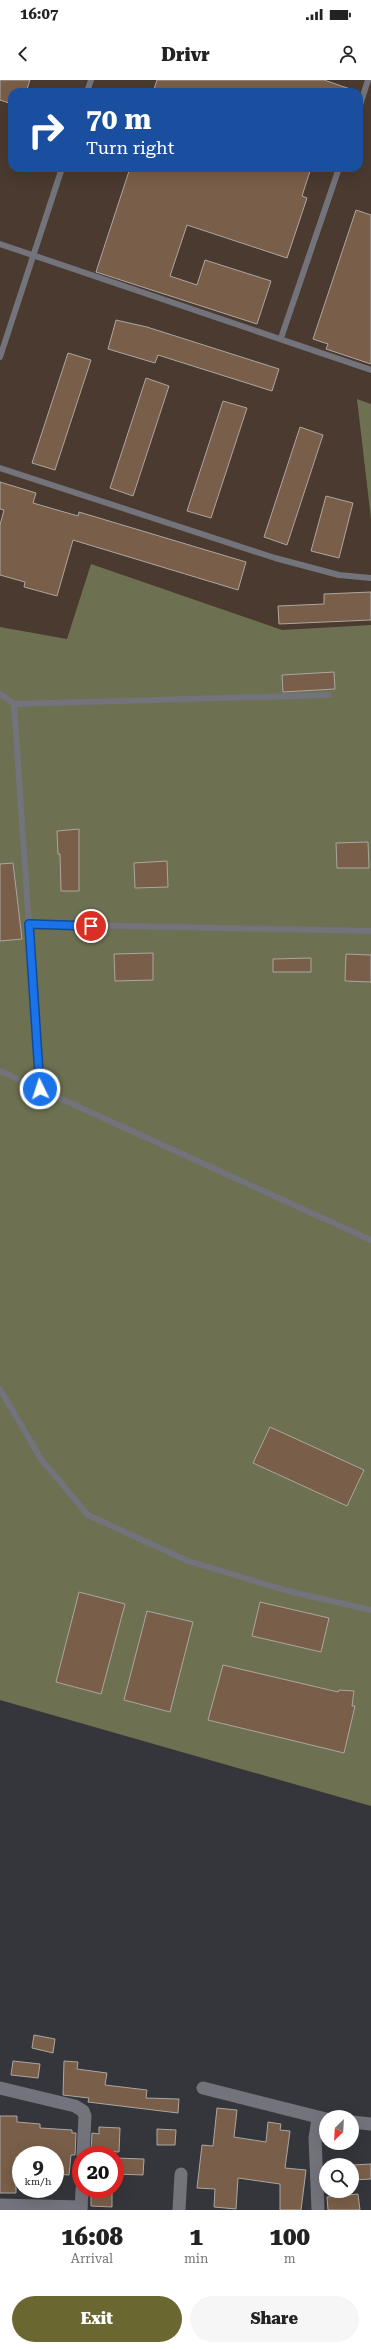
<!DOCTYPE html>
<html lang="en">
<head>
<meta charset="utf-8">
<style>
  body { margin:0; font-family:"Roboto Serif",serif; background:#f6f6f6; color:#222; height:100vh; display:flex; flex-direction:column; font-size:15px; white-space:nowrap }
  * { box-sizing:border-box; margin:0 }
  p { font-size:13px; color:#767676 }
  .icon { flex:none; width:22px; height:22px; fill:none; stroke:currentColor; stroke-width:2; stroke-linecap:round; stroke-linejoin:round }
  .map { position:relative; height:2130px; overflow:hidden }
  .panel { display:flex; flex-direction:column; background:#fff; flex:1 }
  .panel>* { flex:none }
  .banner { position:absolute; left:8px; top:8px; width:355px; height:84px; border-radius:12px; box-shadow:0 4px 16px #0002; background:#1a4fa0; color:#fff; overflow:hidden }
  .needle { width:26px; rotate:204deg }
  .controls { position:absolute; left:319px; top:2030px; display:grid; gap:8px }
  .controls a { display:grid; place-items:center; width:40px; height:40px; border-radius:50%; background:#fff; box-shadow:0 4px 16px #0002; font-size:20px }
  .speed { position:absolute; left:12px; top:2066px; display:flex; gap:8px; font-size:20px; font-weight:700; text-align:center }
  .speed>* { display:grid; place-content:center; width:52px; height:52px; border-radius:50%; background:#fff; box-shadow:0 4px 16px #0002; line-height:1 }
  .speed small { font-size:10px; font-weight:400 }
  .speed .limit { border:6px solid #d22; background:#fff; color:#111 }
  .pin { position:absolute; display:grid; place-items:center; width:34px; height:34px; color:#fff; margin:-17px; border:2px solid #fff; border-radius:50%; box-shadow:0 1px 4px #0007 }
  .me { position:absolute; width:44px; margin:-22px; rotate:356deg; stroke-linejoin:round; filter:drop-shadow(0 0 3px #0008) }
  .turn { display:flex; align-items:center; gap:14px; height:84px; padding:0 12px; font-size:18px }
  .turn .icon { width:52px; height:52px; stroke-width:2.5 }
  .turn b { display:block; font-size:28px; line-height:34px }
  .eta { display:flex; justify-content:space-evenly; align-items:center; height:68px; text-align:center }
  .eta b { font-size:24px; font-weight:800; line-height:28px }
  .action { display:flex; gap:8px; margin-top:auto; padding:8px 12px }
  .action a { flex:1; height:46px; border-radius:24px; background:#6a6830; color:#fff; font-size:16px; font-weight:800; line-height:46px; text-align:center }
  .action a+a { background:#f6f6f6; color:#222 }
  .status { display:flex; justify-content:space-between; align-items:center; height:28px; padding:0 20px; background:#fff; direction:ltr }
  .status svg { height:11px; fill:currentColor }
  header { display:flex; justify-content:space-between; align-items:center; height:52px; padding:0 12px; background:#fff; font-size:18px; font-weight:800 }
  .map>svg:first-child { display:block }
  .industrial { fill:#4a3a2f; fill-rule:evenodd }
  .forest { fill:#6d7152 }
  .building { fill:#795f49; stroke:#ada6a0 }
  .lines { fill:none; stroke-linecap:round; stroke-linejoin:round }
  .lane { stroke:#72737b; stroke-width:6 }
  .street { stroke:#72737b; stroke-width:13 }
  .route-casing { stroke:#114b97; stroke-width:10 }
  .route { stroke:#1a73e8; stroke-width:7 }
</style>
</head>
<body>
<div class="status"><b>16:07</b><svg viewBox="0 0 49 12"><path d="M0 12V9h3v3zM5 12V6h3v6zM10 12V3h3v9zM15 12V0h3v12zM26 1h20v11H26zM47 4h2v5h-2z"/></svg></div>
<header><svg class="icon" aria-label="back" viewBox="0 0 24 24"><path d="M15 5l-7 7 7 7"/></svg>Drivr<svg class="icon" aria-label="person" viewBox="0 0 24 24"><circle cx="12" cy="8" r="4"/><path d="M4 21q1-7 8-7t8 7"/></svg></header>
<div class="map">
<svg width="371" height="2130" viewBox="0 0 371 2130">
  <rect width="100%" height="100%" fill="#34363c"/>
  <path class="industrial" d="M0 0H371V1726L0 1620ZM12 12H359V88H12Z"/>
  <g class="forest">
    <path d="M357 319 371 324V439Z"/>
    <path d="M91 484 282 550 371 545V1726L0 1620V547L67 559Z"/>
  </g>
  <g class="building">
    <path d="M0 0H30L26 12H12V24L0 20Z"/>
    <path d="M157 0H324L353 10V12H153Z"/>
    <path d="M130 88H311L302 116 307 118 287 178 187 145 170 196 197 205 205 180 271 201 257 244 96 192Z"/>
    <path d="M356 130 371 135V284L326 269 328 264 313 259Z"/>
    <path d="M116 240 147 247 279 289 272 311 158 275 155 283 108 269Z"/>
    <path d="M68 273 91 280 55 390 32 383Z"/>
    <path d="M146 298 169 306 133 416 110 408Z"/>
    <path d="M223 321 247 328 211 438 187 431Z"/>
    <path d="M300 347 323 355 287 465 264 457Z"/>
    <path d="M0 402 36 413 33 423 78 436 79 432 246 482 238 510 73 460 57 516 24 507 25 502 0 495V445L4 430 0 429Z"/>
    <path d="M326 416 353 423 339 478 311 471Z"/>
    <path d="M371 512V540L279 544 278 526 324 524V514Z"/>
    <path d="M334 592 335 609 283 612 282 595Z"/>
    <path d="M79 749V811H61L60 774H58L57 751Z"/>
    <path d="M368 762 369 788H337L336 763Z"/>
    <path d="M167 781 168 807 135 808 134 783Z"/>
    <path d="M13 783 22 859 0 861V784Z"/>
    <path d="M153 873V900L115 901 114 874Z"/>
    <path d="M346 874 371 875V902L345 901Z"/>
    <path d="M311 878V892H273V879Z"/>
    <path d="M270 1347 364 1390 347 1426 253 1383Z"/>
    <path d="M79 1512 125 1524 101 1614 56 1602Z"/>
    <path d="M260 1522 329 1538 321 1572 252 1556Z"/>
    <path d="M147 1531 193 1542 170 1632 124 1620Z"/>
    <path d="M223 1585 338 1612 339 1610 354 1611 352 1626H355L344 1673 208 1640Z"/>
    <path d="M34 1955 55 1959 53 1973 32 1968Z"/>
    <path d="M13 1981 40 1984 38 1998 11 1995Z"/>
    <path d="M64 1981 78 1982 77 1989 107 1993 105 2005 147 2010 146 2018 179 2019 178 2033 88 2022 89 2018 63 2015Z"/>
    <path d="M217 2028 237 2030 234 2057 266 2062 268 2042 281 2044 280 2050 290 2051 285 2088 306 2090 301 2130H280V2104L238 2098 236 2129 214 2127 215 2109 197 2108 202 2065 213 2066Z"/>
    <path d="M0 2036H17V2042L40 2044V2048L72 2050V2053H76L75 2075H71L69 2095 55 2094V2075H21V2077H16V2113H0Z"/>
    <path d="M99 2047 120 2048 119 2072 91 2071 92 2053 99 2054Z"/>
    <path d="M157 2049 176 2050 175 2065H157Z"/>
    <path d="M115 2078 144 2079 143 2095 115 2094Z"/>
    <path d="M371 2084V2099L352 2100V2085Z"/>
    <path d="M91 2109H112V2127L91 2126Z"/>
    <path d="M358 2114 360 2130H328L327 2117Z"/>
  </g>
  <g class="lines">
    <g class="lane">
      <path d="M87 12 91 0"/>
      <path d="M359 28 368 0"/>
      <path d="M0 164 371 290"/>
      <path d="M281 258 339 88"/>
      <path d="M0 277 62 88"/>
      <path d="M0 388 275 478 339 495 371 498"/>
      <path d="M0 614 14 624"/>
      <path d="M29 844 371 851"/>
      <path d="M0 991 371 1160"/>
      <path d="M40 1009 14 624 329 615"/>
      <path d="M0 1309 41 1379 88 1435 188 1481 288 1511 371 1530"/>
    </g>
    <g class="street">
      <path d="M0 2008 75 2026 83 2031 85 2036 83 2075"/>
      <path d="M203 2008 326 2039"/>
      <path d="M318 2039 315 2058 318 2130"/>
      <path d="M352 2042 371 2044"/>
      <path d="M0 2125 81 2127"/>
      <path d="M81 2130 82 2109"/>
      <path d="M179 2130 181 2094"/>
    </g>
  </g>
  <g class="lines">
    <defs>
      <path id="route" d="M40 1009 29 844 91 846"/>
    </defs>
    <use href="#route" class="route-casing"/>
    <use href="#route" class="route"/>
  </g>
</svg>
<div class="controls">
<a><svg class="needle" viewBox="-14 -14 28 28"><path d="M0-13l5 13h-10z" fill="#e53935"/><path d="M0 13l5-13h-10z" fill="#767676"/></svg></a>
<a><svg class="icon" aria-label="search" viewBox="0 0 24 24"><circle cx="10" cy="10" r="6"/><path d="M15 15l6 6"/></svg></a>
</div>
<div class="speed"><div>9<small>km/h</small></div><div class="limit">20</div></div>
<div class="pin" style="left:91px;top:846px;background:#d93025"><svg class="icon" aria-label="arrive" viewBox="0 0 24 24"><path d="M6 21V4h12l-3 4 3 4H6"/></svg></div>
<svg class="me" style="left:40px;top:1009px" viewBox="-20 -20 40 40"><circle r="17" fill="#1a73e8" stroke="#fff" stroke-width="3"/><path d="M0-11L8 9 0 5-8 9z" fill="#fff"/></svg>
<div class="banner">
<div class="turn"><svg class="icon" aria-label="right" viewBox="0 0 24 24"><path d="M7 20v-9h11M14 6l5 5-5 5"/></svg><div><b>70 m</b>Turn right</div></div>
</div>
</div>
<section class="panel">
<div class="eta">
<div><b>16:08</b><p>Arrival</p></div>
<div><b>1</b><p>min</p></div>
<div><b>100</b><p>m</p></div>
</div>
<div class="action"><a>Exit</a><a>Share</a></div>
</section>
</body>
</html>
